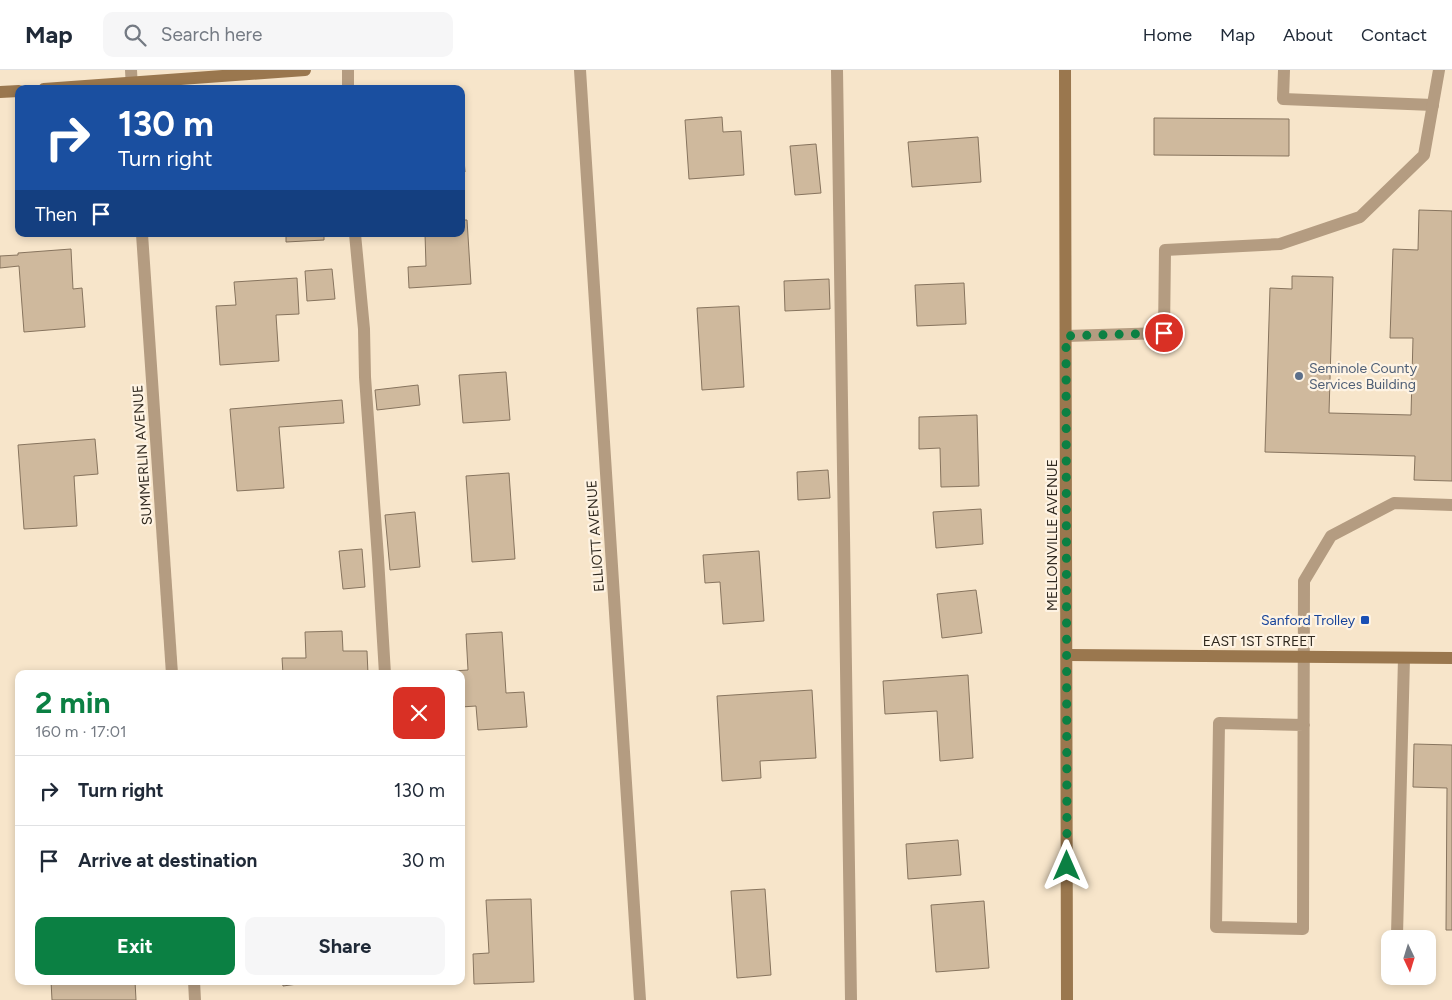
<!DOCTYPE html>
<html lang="en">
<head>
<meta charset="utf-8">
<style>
  body { margin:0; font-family:Figtree,sans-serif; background:#f6f6f7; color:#1f2937; height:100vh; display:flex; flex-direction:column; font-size:19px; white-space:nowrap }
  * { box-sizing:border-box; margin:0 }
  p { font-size:16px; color:#747a83 }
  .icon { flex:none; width:28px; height:28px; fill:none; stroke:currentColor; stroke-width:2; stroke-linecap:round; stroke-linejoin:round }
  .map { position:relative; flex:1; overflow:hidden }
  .details { position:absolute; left:15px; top:600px; width:450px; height:315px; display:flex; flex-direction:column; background:#fff; border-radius:10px; box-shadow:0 2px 8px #0003 }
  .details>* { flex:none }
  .guide { position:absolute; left:15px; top:15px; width:450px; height:152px; border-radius:10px; box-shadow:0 2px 8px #0003; background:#1a4fa0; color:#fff; overflow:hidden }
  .needle { width:32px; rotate:176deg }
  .fabs { position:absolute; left:1381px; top:860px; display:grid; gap:10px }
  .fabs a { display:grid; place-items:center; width:55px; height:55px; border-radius:10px; background:#fff; box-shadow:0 2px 8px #0003; font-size:25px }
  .pin { position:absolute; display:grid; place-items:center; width:42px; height:42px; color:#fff; margin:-21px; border:2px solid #fff; border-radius:50%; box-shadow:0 1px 5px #0007 }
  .me { position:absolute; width:55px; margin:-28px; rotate:0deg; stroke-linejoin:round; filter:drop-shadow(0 0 4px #0008) }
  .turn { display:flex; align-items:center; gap:18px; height:105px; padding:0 20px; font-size:22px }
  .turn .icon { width:65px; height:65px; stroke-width:2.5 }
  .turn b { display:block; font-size:35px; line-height:42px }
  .then { display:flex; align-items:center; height:48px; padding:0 20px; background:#0003; gap:10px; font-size:19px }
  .round { display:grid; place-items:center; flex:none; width:52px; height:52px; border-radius:10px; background:#f6f6f7 }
  .headline { display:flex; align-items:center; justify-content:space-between; height:85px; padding:0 20px }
  h1 { font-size:30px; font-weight:700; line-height:38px; color:#0b8043 }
  .primary-button { display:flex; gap:10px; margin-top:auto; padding:10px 20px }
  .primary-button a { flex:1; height:58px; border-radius:10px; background:#0b8043; color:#fff; font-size:20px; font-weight:700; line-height:58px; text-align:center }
  .primary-button a+a { background:#f6f6f7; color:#1f2937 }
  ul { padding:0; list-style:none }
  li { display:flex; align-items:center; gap:15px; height:70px; padding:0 20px; border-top:1px solid #e0e1e3 }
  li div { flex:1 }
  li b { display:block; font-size:19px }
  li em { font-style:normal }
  header { display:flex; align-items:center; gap:30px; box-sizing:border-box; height:70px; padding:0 25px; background:#fff; border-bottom:1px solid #e0e1e3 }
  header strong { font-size:24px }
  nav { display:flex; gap:28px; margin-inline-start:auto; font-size:18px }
  .search { width:350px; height:45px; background:#f6f6f7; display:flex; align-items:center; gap:12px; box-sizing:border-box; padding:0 18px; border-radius:10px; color:#747a83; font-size:19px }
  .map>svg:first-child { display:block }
  .building { fill:#cfb99d; stroke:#87745e }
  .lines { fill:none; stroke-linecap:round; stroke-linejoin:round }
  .lane { stroke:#b49c81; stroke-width:12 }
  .street { stroke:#b49c81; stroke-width:12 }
  .secondary { stroke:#9a774e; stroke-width:12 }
  .route { stroke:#0b8043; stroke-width:9; stroke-dasharray:0 16.2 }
  .service-dot { fill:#5c6f8a; stroke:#fef3e3; stroke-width:2 }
  .transit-dot { fill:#1a4fb4; stroke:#fef3e3; stroke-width:2 }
  .labels { text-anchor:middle; stroke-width:4.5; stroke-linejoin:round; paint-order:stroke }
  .service-label { font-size:14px; fill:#4e5e75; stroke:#fef3e3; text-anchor:start }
  .street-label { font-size:14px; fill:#30291f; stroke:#fef3e3 }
  .transit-label { font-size:14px; fill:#164399; stroke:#fef3e3; text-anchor:end }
</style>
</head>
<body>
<header>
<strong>Map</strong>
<div class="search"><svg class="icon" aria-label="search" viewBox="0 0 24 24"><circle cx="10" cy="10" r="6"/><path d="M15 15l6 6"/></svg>Search here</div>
<nav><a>Home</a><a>Map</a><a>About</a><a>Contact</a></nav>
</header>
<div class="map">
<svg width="1452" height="930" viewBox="0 0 1452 930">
  <rect width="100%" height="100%" fill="#f7e5ca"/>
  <g class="building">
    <path d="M722 47 723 62 741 61 744 105 689 109 685 50Z"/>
    <path d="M1154 48 1289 49V86L1154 85Z"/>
    <path d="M461 53 465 102H461Z"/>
    <path d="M978 67 981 112 912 117 908 72Z"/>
    <path d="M816 74 821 123 795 125 790 76Z"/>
    <path d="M1419 140 1452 141V411L1414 410 1415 386 1265 382 1270 218 1292 219V206L1333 207 1329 343 1411 345 1413 268H1390L1393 179 1418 180Z"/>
    <path d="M461 150H467L471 214 409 218 408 197 426 196 425 164H461Z"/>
    <path d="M286 164H324V170L286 172Z"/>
    <path d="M71 179 73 219 82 218 85 257 24 262 19 196 0 198V186L18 185V183Z"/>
    <path d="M332 199 335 229 307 231 305 201Z"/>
    <path d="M297 208 299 244 276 245 279 291 220 295 216 236 236 235 234 212Z"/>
    <path d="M829 209 830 239 785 241 784 211Z"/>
    <path d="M964 213 966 254 917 256 915 215Z"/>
    <path d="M739 236 744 317 702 320 697 238Z"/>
    <path d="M506 302 510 350 463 353 459 305Z"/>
    <path d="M418 315 420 335 377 340 375 320Z"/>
    <path d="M342 330 344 353 279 357 284 418 237 421 230 339Z"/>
    <path d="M977 345 979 416 941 417 940 378 919 379V347Z"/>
    <path d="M95 369 98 404 74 406 77 456 24 459 18 375Z"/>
    <path d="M828 400 830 428 798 430 797 402Z"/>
    <path d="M509 403 515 489 472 492 466 406Z"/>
    <path d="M981 439 983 474 936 478 933 442Z"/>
    <path d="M415 442 420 497 390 500 385 445Z"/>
    <path d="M362 479 365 517 343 519 339 481Z"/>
    <path d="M759 481 764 551 723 554 720 512 705 513 703 485Z"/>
    <path d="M976 520 982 563 942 568 937 524Z"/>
    <path d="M342 561 343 581H367L368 604H283L282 588H306L305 562Z"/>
    <path d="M502 562 506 623 524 622 527 657 478 660 476 636 461 637V604H407L468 600 466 564Z"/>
    <path d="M968 605 973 688 940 691 937 641 885 644 883 611Z"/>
    <path d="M812 620 816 688 760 691 761 708 722 711 717 626Z"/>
    <path d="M1414 674 1452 675V860H1446L1447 718 1413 717Z"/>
    <path d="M958 770 961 805 908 809 906 774Z"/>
    <path d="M765 819 771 905 737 908 731 821Z"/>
    <path d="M531 829 534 912 474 914 473 884 489 883 486 830Z"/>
    <path d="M984 831 989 898 936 902 931 835Z"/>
    <path d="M51 911H135L136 930H52Z"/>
    <path d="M282 911H312V912L283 916Z"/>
  </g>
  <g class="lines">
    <g class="lane">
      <path d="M837 0 851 930"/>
      <path d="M1284 0 1283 29 1433 35"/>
      <path d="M348 19V0"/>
      <path d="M355 164 364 259 365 307 378 488 385 604"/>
      <path d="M1066 266 1164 263 1165 180 1280 174 1360 147 1424 85 1439 0"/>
      <path d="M1304 655 1219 653 1216 857 1303 859 1304 511 1331 466 1394 433 1452 435"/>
      <path d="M1397 865 1404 588"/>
    </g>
    <g class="street">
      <path d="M131 0 132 19"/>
      <path d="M580 0 640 930"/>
      <path d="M142 164 172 604"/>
      <path d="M194 911 195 930"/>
    </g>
    <g class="secondary">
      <path d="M1065 0 1067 930"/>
      <path d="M44 19 305 0"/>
      <path d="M0 22 19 21"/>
      <path d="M1067 585 1452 588"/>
    </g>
  </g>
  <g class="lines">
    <path class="route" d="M1067 796 1066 266 1164 263"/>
  </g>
  <circle class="service-dot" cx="1299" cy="306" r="5"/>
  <rect class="transit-dot" x="1360" y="545" width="10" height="10" rx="2.5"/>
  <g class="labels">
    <g class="service-label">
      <text x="1309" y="303">Seminole County<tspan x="1309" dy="16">Services Building</tspan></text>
    </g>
    <g class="street-label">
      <text transform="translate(142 385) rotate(-94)" y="5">SUMMERLIN AVENUE</text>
      <text transform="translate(1052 465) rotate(-90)" y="5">MELLONVILLE AVENUE</text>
      <text transform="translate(595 466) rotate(-94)" y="5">ELLIOTT AVENUE</text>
      <text x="1259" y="576">EAST 1ST STREET</text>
    </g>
    <g class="transit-label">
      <text x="1355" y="555">Sanford Trolley</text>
    </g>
  </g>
</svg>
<div class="fabs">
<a><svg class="needle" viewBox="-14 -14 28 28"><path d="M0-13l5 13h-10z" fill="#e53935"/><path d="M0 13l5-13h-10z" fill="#747a83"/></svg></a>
</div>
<div class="pin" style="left:1164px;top:263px;background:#d93025"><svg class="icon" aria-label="arrive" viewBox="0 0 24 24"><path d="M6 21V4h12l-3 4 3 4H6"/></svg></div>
<svg class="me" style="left:1067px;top:796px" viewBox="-20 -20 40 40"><path d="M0-17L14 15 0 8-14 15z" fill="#0b8043" stroke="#fff" stroke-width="4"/></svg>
<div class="guide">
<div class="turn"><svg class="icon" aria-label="right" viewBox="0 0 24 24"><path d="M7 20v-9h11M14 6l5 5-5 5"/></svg><div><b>130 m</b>Turn right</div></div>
<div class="then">Then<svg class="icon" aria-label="arrive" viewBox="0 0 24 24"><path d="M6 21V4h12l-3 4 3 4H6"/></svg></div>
</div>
<section class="details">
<div class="headline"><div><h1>2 min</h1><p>160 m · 17:01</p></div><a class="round" style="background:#d93025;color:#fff"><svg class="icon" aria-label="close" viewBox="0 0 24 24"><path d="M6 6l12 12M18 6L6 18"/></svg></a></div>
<ul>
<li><svg class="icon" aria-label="right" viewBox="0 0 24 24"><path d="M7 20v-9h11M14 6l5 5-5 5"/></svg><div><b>Turn right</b></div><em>130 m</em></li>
<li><svg class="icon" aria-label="arrive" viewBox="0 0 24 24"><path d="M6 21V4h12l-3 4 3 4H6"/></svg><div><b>Arrive at destination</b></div><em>30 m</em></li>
</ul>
<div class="primary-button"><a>Exit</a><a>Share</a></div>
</section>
</div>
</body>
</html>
